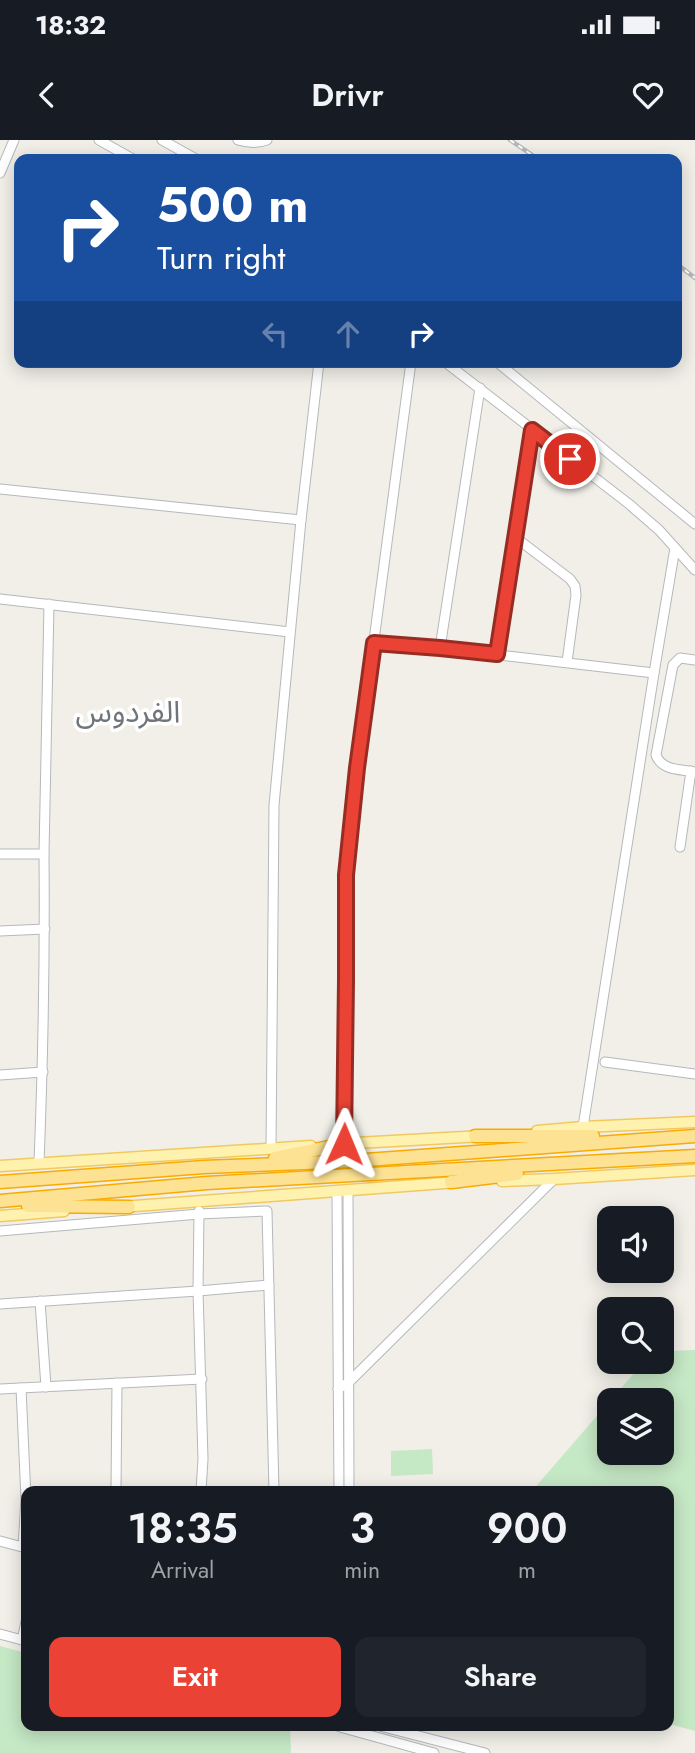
<!DOCTYPE html>
<html lang="en">
<head>
<meta charset="utf-8">
<style>
  body { margin:0; font-family:Jost,"Noto Sans Arabic",sans-serif; background:#20242c; color:#f1f3f6; height:100vh; display:flex; flex-direction:column; font-size:26px; white-space:nowrap }
  * { box-sizing:border-box; margin:0 }
  p { font-size:23px; color:#9ea1a6 }
  .icon { flex:none; width:38px; height:38px; fill:none; stroke:currentColor; stroke-width:2; stroke-linecap:round; stroke-linejoin:round }
  .map { position:relative; flex:1; overflow:hidden }
  .side { position:absolute; left:21px; top:1346px; width:653px; height:245px; display:flex; flex-direction:column; background:#171b24; border-radius:14px; box-shadow:0 4px 18px #0003 }
  .side>* { flex:none }
  .banner { position:absolute; left:14px; top:14px; width:668px; height:214px; border-radius:14px; box-shadow:0 4px 18px #0003; background:#1a4fa0; color:#fff; overflow:hidden }
  .fabs { position:absolute; left:597px; top:1066px; display:grid; gap:14px }
  .fabs a { display:grid; place-items:center; width:77px; height:77px; border-radius:14px; background:#171b24; box-shadow:0 4px 18px #0003; font-size:35px }
  .pin { position:absolute; display:grid; place-items:center; width:60px; height:60px; color:#fff; margin:-30px; border:4px solid #fff; border-radius:50%; box-shadow:0 2px 7px #0007 }
  .me { position:absolute; width:77px; margin:-38px; rotate:1deg; stroke-linejoin:round; filter:drop-shadow(0 0 5px #0008) }
  .turn { display:flex; align-items:center; gap:24px; height:147px; padding:0 28px; font-size:32px }
  .turn .icon { width:91px; height:91px; stroke-width:2.5 }
  .turn b { display:block; font-size:49px; line-height:60px }
  .lanes { display:flex; align-items:center; height:66px; padding:0 28px; background:#0003; justify-content:center; gap:35px; direction:ltr }
  .lanes .off { opacity:.35 }
  .eta { display:flex; justify-content:space-evenly; align-items:center; height:119px; text-align:center }
  .eta b { font-size:42px; font-weight:600; line-height:49px }
  .primary-button { display:flex; gap:14px; margin-top:auto; padding:14px 28px }
  .primary-button a { flex:1; height:80px; border-radius:14px; background:#ea4335; color:#fff; font-size:28px; font-weight:600; line-height:80px; text-align:center }
  .primary-button a+a { background:#20242c; color:#f1f3f6 }
  .status { display:flex; justify-content:space-between; align-items:center; height:49px; padding:0 35px; background:#171b24; direction:ltr }
  .status svg { height:19px; fill:currentColor }
  header { display:flex; justify-content:space-between; align-items:center; height:91px; padding:0 28px; background:#171b24; font-size:32px; font-weight:600 }
  .map>svg:first-child { display:block }
  .green { fill:#c5e8c5 }
  .lines { fill:none; stroke-linecap:round; stroke-linejoin:round }
  .minor-casing { stroke:#b5b8bc; stroke-width:11 }
  .major-casing { stroke:#f2c960; stroke-width:13 }
  .highway-casing { stroke:#f9ab00; stroke-width:15 }
  .minor { stroke:#fff; stroke-width:9 }
  .major { stroke:#fff2af; stroke-width:10 }
  .highway { stroke:#fde293; stroke-width:12 }
  .rail-casing { stroke:#b6b7b8; stroke-width:4.5 }
  .rail { stroke:#fff; stroke-width:2; stroke-dasharray:5; stroke-linecap:butt }
  .route-casing { stroke:#982c22; stroke-width:18 }
  .route { stroke:#ea4335; stroke-width:12 }
  .labels { text-anchor:middle; stroke-width:7; stroke-linejoin:round; paint-order:stroke }
  .neighbourhood-label { font-size:30px; fill:#70757a; stroke:#fff }
</style>
</head>
<body>
<div class="status"><b>18:32</b><svg viewBox="0 0 49 12"><path d="M0 12V9h3v3zM5 12V6h3v6zM10 12V3h3v9zM15 12V0h3v12zM26 1h20v11H26zM47 4h2v5h-2z"/></svg></div>
<header><svg class="icon" aria-label="back" viewBox="0 0 24 24"><path d="M15 5l-7 7 7 7"/></svg>Drivr<svg class="icon" aria-label="heart" viewBox="0 0 24 24"><path d="M12 20l-8-8c-3-5 5-10 8-4 3-6 11-1 8 4z"/></svg></header>
<div class="map">
<svg width="695" height="1613" viewBox="0 0 695 1613">
  <rect width="100%" height="100%" fill="#f1efe8"/>
  <g class="green">
    <path d="M695 1210V1591L669 1584 668 1351H532L609 1262V1312H662V1260H611L642 1224 646 1222H662V1214L671 1211Z"/>
    <path d="M432 1309 433 1334 391 1336V1311Z"/>
    <path d="M0 1506 26 1513V1586H290L291 1613H0Z"/>
  </g>
  <g class="lines">
    <defs>
      <g id="minor">
        <path d="M99 0 133 19"/>
        <path d="M162 0 196 19"/>
        <path d="M238 0C248 3 257 4 267 0"/>
        <path d="M0 33 14 0"/>
        <path d="M445 222 629 364 659 390 695 430"/>
        <path d="M497 222 695 384"/>
        <path d="M0 349 301 380"/>
        <path d="M515 397 570 439 575 446 576 455 567 522"/>
        <path d="M0 459 290 492"/>
        <path d="M374 503 440 508 654 533"/>
        <path d="M440 508 480 248"/>
        <path d="M497 514 532 290"/>
        <path d="M695 520 680 518 673 525 656 615C662 631 680 629 695 632"/>
        <path d="M680 707 691 631"/>
        <path d="M0 714H44C45 817 43 920 39 1023"/>
        <path d="M44 714 49 464"/>
        <path d="M0 791 45 789"/>
        <path d="M605 922 695 934"/>
        <path d="M0 935 43 932"/>
        <path d="M583 987 654 533 675 408"/>
        <path d="M344 1004 346 735 357 628 411 222"/>
        <path d="M271 1009 274 665 301 380 319 222"/>
        <path d="M348 1051 349 1351"/>
        <path d="M337 1052 339 1351"/>
        <path d="M199 1071 198 1151 203 1319 201 1351"/>
        <path d="M0 1091 199 1074 267 1071 274 1351"/>
        <path d="M40 1161 46 1247"/>
        <path d="M0 1164 198 1151 269 1145"/>
        <path d="M21 1248 26 1359 23 1407"/>
        <path d="M0 1249 202 1239"/>
        <path d="M338 1249 349 1242 554 1039"/>
        <path d="M116 1351 117 1243"/>
        <path d="M0 1401 26 1408"/>
        <path d="M0 1494 26 1501"/>
        <path d="M22 1500 26 1482"/>
        <path d="M340 1586V1587L434 1613"/>
        <path d="M380 1586 485 1613"/>
      </g>
      <g id="major">
        <path d="M537 991 583 987 695 982"/>
        <path d="M338 1004 483 996"/>
        <path d="M0 1026 311 1006"/>
        <path d="M502 1041 554 1039 695 1030"/>
        <path d="M121 1067 458 1042"/>
        <path d="M0 1076 64 1071"/>
      </g>
      <g id="highway">
        <path d="M475 996H593"/>
        <path d="M275 1018 344 1004"/>
        <path d="M0 1042 204 1027 352 1021 695 996"/>
        <path d="M451 1042 517 1034"/>
        <path d="M0 1061 207 1043 695 1016"/>
        <path d="M28 1066 129 1067"/>
      </g>
    </defs>
    <use href="#minor" class="minor-casing"/>
    <use href="#major" class="major-casing"/>
    <use href="#highway" class="highway-casing"/>
    <use href="#minor" class="minor"/>
    <use href="#major" class="major"/>
    <use href="#highway" class="highway"/>
    <defs>
      <g id="rail">
        <path d="M510 0 538 19"/>
        <path d="M677 124 695 138"/>
      </g>
    </defs>
    <use href="#rail" class="rail-casing"/>
    <use href="#rail" class="rail"/>
  </g>
  <g class="lines">
    <defs>
      <path id="route" d="M344 1004 346 840V735L357 628 374 503 440 508 497 514 532 290 570 319"/>
    </defs>
    <use href="#route" class="route-casing"/>
    <use href="#route" class="route"/>
  </g>
  <g class="labels">
    <g class="neighbourhood-label">
      <text x="128" y="582">الفردوس</text>
    </g>
  </g>
</svg>
<div class="fabs">
<a><svg class="icon" aria-label="sound" viewBox="0 0 24 24"><path d="M4 9h4l5-4v14l-5-4H4zM17 9q2 3 0 6"/></svg></a>
<a><svg class="icon" aria-label="search" viewBox="0 0 24 24"><circle cx="10" cy="10" r="6"/><path d="M15 15l6 6"/></svg></a>
<a><svg class="icon" aria-label="layers" viewBox="0 0 24 24"><path d="M12 4l9 5-9 5-9-5zM3 14l9 5 9-5"/></svg></a>
</div>
<div class="pin" style="left:570px;top:319px;background:#d93025"><svg class="icon" aria-label="arrive" viewBox="0 0 24 24"><path d="M6 21V4h12l-3 4 3 4H6"/></svg></div>
<svg class="me" style="left:344px;top:1004px" viewBox="-20 -20 40 40"><path d="M0-17L14 15 0 8-14 15z" fill="#ea4335" stroke="#fff" stroke-width="4"/></svg>
<div class="banner">
<div class="turn"><svg class="icon" aria-label="right" viewBox="0 0 24 24"><path d="M7 20v-9h11M14 6l5 5-5 5"/></svg><div><b>500 m</b>Turn right</div></div>
<div class="lanes"><svg class="icon off" aria-label="left" viewBox="0 0 24 24"><path d="M17 20v-9H6M10 6l-5 5 5 5"/></svg><svg class="icon off" aria-label="ahead" viewBox="0 0 24 24"><path d="M12 20V5M6 11l6-6 6 6"/></svg><svg class="icon" aria-label="right" viewBox="0 0 24 24"><path d="M7 20v-9h11M14 6l5 5-5 5"/></svg></div>
</div>
<section class="side">
<div class="eta">
<div><b>18:35</b><p>Arrival</p></div>
<div><b>3</b><p>min</p></div>
<div><b>900</b><p>m</p></div>
</div>
<div class="primary-button"><a>Exit</a><a>Share</a></div>
</section>
</div>
</body>
</html>
